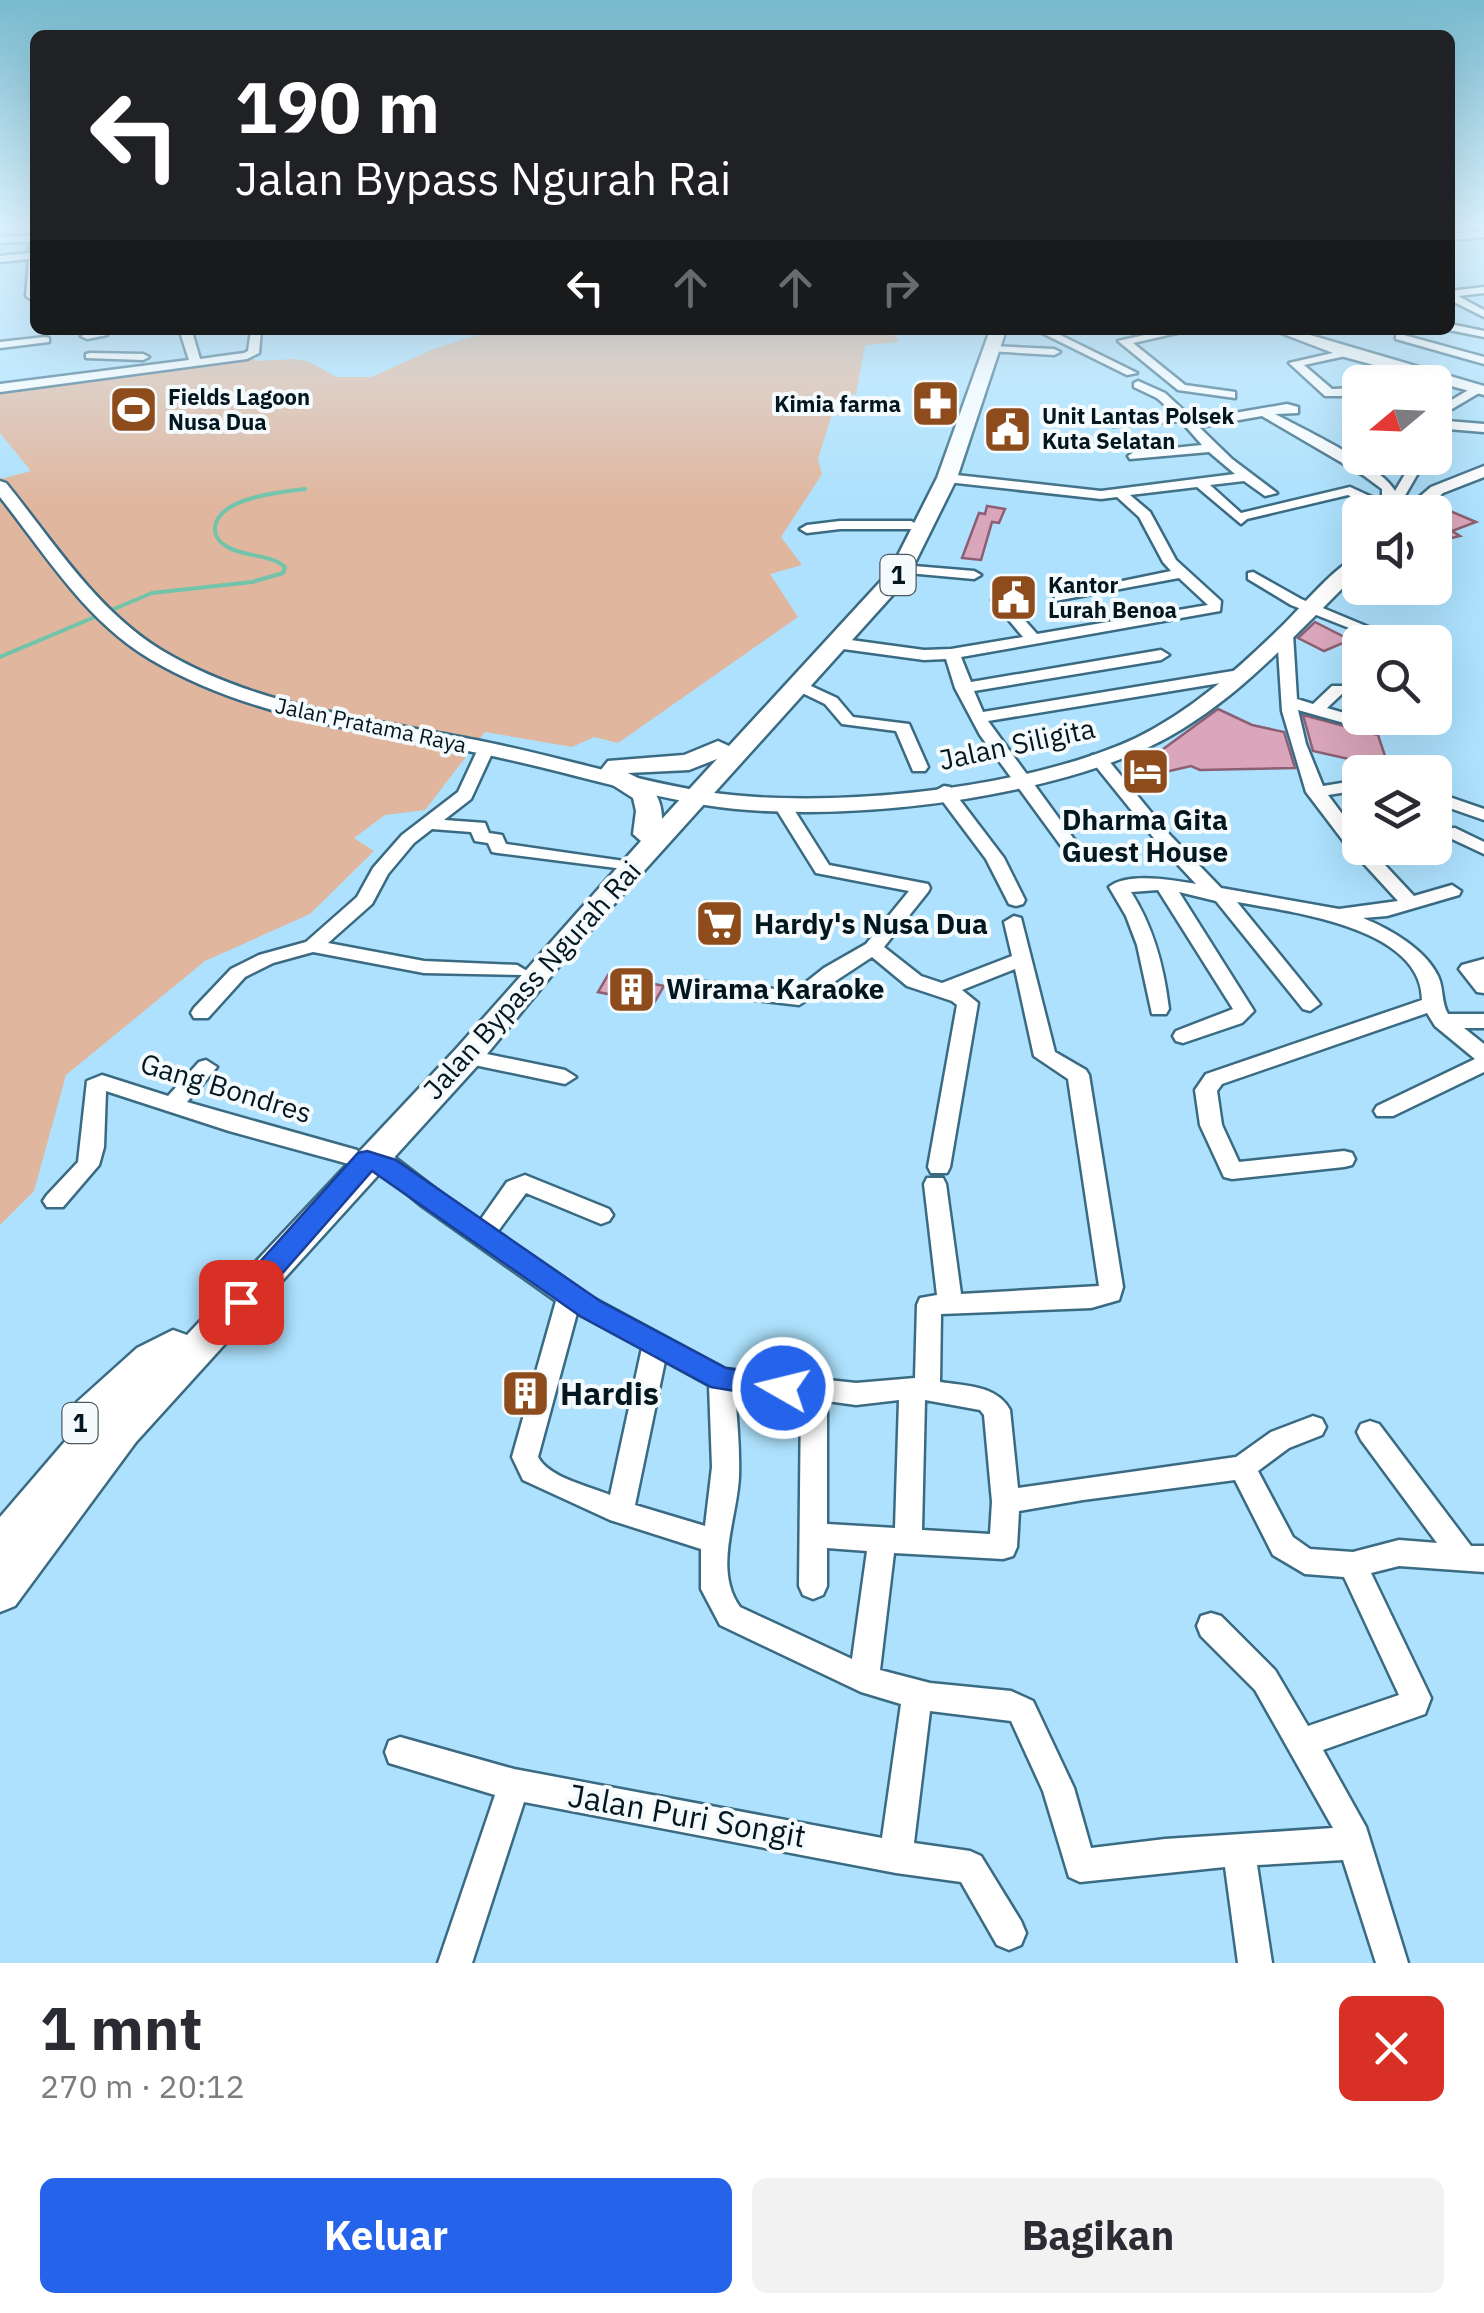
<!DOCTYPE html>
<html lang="id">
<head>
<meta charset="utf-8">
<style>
  body { margin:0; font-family:"IBM Plex Sans",sans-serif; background:#f2f2f3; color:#2b2b33; height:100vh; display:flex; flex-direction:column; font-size:38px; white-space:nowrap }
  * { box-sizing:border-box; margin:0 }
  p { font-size:32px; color:#7c7c81 }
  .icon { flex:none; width:55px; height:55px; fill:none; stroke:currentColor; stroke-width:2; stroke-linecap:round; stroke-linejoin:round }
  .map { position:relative; height:1963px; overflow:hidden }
  .panel { display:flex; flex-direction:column; background:#fff; flex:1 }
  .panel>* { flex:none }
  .top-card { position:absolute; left:30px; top:30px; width:1425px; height:305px; border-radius:15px; box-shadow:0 10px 40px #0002; background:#202124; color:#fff; overflow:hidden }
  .needle { width:65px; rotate:251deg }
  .tools { position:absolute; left:1342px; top:365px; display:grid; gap:20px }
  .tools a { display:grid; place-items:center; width:110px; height:110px; border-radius:15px; background:#fff; box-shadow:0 10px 40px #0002; font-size:50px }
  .pin { position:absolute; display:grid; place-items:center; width:85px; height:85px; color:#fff; margin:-42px; border-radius:20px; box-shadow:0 5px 15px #0006 }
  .me { position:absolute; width:110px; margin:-55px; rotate:278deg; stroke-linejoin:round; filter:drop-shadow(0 0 8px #0008) }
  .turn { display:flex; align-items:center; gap:35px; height:210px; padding:0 40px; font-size:45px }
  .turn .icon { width:130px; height:130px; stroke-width:2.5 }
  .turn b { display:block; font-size:70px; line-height:85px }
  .lanes { display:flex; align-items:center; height:95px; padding:0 40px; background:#0003; justify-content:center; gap:50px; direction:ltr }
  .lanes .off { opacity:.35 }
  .round { display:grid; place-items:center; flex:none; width:105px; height:105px; border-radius:15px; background:#f2f2f3 }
  .headline { display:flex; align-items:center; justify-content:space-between; height:170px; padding:0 40px }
  h1 { font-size:60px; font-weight:700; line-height:75px }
  .button { display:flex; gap:20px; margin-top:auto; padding:20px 40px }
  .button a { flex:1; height:115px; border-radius:15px; background:#2563eb; color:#fff; font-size:40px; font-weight:700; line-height:115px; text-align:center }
  .button a+a { background:#f2f2f3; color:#2b2b33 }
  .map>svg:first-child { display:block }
  .green { fill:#e0b69e }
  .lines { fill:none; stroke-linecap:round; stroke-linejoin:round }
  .stream { stroke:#71c3aa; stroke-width:4 }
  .building { fill:#d9a6bb; stroke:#8d5f72; stroke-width:2.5 }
  .minor-casing { stroke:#3a6b83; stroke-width:5 }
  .major-casing { stroke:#3a6b83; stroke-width:5 }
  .highway-casing { stroke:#3a6b83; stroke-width:5 }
  .minor { fill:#fff; fill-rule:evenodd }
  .major { fill:#fff; fill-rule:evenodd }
  .highway { fill:#fff; fill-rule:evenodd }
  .route { fill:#2563eb; stroke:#184099; stroke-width:2.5 }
  .labels { text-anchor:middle; stroke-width:8; stroke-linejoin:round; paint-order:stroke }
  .far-poi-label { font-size:22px; font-weight:bold; fill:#031720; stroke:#f5fafd; text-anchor:start }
  .far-street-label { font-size:22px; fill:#031720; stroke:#f5fafd }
  .shield { fill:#f5fafd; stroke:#4c5b62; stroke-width:2.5 }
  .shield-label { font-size:25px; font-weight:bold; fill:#031720 }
  .street-label { font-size:28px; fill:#031720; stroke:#f5fafd }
  .poi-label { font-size:28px; font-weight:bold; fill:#031720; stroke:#f5fafd; text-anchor:start }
  .near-poi-label { font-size:32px; font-weight:bold; fill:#031720; stroke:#f5fafd; text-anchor:start }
  .near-street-label { font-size:32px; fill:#031720; stroke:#f5fafd }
</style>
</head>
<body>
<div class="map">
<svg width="1484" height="1963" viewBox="0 0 1484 1963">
  <rect width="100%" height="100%" fill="#ade1fd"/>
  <path class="green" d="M493 330H892L899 342 865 345 856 394 837 398 818 459 822 474 781 537 802 565 770 574 798 617 618 743 594 737 572 747 485 732 425 810 385 815 354 838 374 851 310 914 205 961 66 1075 34 1191 0 1225V479L31 471 0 433V388L252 357 256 361 294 359 310 362 336 377H371L434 349Z"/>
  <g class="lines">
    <path class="stream" d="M0 657 152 593 252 582 283 573 285 567C269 553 244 558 226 546 219 542 214 535 215 527 219 497 282 492 305 489"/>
  </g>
  <g class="building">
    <path d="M987 506 1005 509 999 523 992 522 981 560 962 558 979 513 985 514Z"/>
    <path d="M1443 508 1476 522 1452 531 1460 536 1435 542V513Z"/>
    <path d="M1315 622 1350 640 1324 651 1298 638Z"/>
    <path d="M1218 709 1252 725 1284 732 1295 768 1200 770 1191 766 1152 775 1161 783 1144 787 1124 768 1144 763Z"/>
    <path d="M1303 715 1378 735 1389 768 1313 751Z"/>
    <path d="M608 975 664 986 654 1003 598 992Z"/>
    <path d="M514 1378H530L521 1411 508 1410Z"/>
  </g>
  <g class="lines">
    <defs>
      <g id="minor">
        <path d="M1484 231V237L1450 240V234Z"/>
        <path d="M35 235V241L0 243V237Z"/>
        <path d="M35 243V302L26 296 29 259 0 262V256L30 253V246Z"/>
        <path d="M1484 287V293L1458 296 1484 310V317L1450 300V291Z"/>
        <path d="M1450 324 1484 331V337L1449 330Z"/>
        <path d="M97 330H107V335L87 339 81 336Z"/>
        <path d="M251 330H261L259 353 247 359 0 392V384L189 360 181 335 187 332 193 335 200 359 244 353 248 351Z"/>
        <path d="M1036 330H1050L1137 373 1127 375Z"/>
        <path d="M1167 330H1190L1133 343 1185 385 1235 392V398L1178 390 1118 341Z"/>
        <path d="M1400 334 1484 357V364L1396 339V335Z"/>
        <path d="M45 337 49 338V342L0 348V342Z"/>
        <path d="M993 346 1054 349 1060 352 1054 355 989 351V347Z"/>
        <path d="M1346 350 1352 353 1350 355 1304 365 1332 389 1360 388V396H1325L1289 363Z"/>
        <path d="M90 353 143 354 149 357 143 360 86 358V354Z"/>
        <path d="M1398 367 1408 369 1387 382H1374Z"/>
        <path d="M1138 381 1165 393 1194 420 1287 404 1298 407V413L1275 414C1303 429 1382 466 1395 491L1408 469 1391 458H1406L1421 468 1403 499 1412 506V512H1382L1348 495 1247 519 1241 524 1197 487 1130 495 1150 512 1176 560 1221 601 1220 611 961 657 971 682 1161 650 1169 655 1161 660 974 691 983 712 1245 669 1253 674 1245 679 988 721 1079 846 1070 851 1064 850 980 735 955 688 946 659 924 660 836 648 828 643 836 638 924 650 951 649 1023 637 992 600 999 596 1004 597 1037 634 1208 605 1179 578 1055 601V595L1171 571 1163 562 1139 517 1117 497 1101 499 947 482 940 478 947 474 1101 491 1235 474 1209 452 1130 459 1128 456 1134 452 1202 445 1181 421 1113 426 1111 423 1117 419 1175 414 1157 398 1134 387V383ZM1262 416 1363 475 1382 489V500L1387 504 1350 487 1241 513 1210 485 1244 481 1265 496 1277 493 1232 459 1199 427Z"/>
        <path d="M1475 386H1483L1484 390 1435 419V410Z"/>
        <path d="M1435 420 1484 424V432L1435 428Z"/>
        <path d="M1360 430V442L1354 438 1356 431Z"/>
        <path d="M840 521H911L918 525 911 529H840L807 533 800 529 807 525Z"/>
        <path d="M902 565 974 571 981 575 974 579 897 572V566Z"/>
        <path d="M1253 572 1301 599 1390 636 1387 639H1377L1291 605 1248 579V573Z"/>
        <path d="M1285 629 1293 634 1297 699 1313 704 1332 686H1344V692L1327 708 1382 724 1384 727 1376 732 1298 710 1306 744 1323 786 1360 780V790L1328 795 1360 838V848H1369L1414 896 1452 885 1461 891 1459 895 1387 916 1363 918C1390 929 1425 949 1438 976 1444 989 1441 1002 1448 1014H1484V1028H1464L1484 1044V1072L1393 1116H1377L1374 1111 1377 1106 1475 1059 1435 1026 1427 1013 1222 1084 1217 1091 1222 1125 1239 1162 1344 1151 1352 1153 1355 1159 1352 1165 1344 1167 1232 1179 1224 1177 1200 1125 1195 1090 1206 1074 1422 1000C1422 927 1291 912 1237 902L1320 1004 1310 1011 1303 1009 1216 901 1179 892 1254 1011 1242 1023 1183 1043 1176 1041 1173 1036 1176 1031 1233 1009 1158 890 1131 892C1154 928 1164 967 1169 1009L1166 1014H1152L1137 945 1126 916 1109 887C1127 872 1173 880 1196 884L1157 842 1090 759 1092 755H1104L1169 834 1221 888 1339 909 1398 901 1344 842 1306 792 1282 711 1277 634Z"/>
        <path d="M798 680 837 698 853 717 909 724 928 767 925 771H913L896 731 842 724 825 704 792 688V682Z"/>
        <path d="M486 744 494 749 471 799 444 820 485 823 489 833 502 835 506 844 624 861 626 865 624 869 498 853 492 852 488 843 475 841 471 832 432 829 414 843 388 874 372 904 328 943 424 961 517 965 527 971 524 975 424 973 313 952 273 963 245 977 208 1018H194L191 1013 194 1008 231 969 259 955 306 942 357 897 373 868 402 835 458 792 478 749Z"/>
        <path d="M944 786 950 787 1004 858 1025 900 1023 904 1016 906 1009 904 986 859 935 791Z"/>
        <path d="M1435 792 1484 809V820L1435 803Z"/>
        <path d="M782 799 788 800 829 865 928 884 930 888 928 892 884 947 921 976 942 983 1012 956 1004 922 1014 916 1021 918 1055 1052 1086 1070 1089 1075 1123 1287 1119 1300 1091 1308 941 1314 940 1382C965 1386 997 1385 1010 1410L1018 1488 1236 1457 1271 1432 1313 1416 1322 1419 1326 1427 1322 1435 1289 1448 1258 1471 1293 1537 1310 1549 1353 1552 1399 1540 1437 1543 1361 1440 1357 1432 1361 1424 1370 1421 1379 1424 1471 1546H1484V1572L1399 1566 1371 1573 1431 1698 1425 1714 1323 1750 1366 1827 1408 1963H1376L1343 1860 1257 1865 1272 1963H1238L1225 1867 1080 1882 1069 1877 1043 1791 1011 1721 930 1711 914 1843 970 1851 981 1856 1021 1921 1026 1933 1021 1945 1009 1950 997 1945 961 1882 896 1873 524 1802 472 1963H438L495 1795 389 1763 385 1752 389 1741 400 1737 514 1769 882 1838 901 1704 861 1692 720 1625 701 1589V1549L610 1520 523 1480 512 1457 556 1301 422 1206 365 1159 362 1153 365 1147H381L479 1222 507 1182 525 1175 609 1209 613 1215 609 1221 601 1224 526 1193 496 1234 578 1290 725 1369 856 1383 915 1378 917 1305 920 1298 937 1295 924 1184 927 1178H943L946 1184 961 1294 1099 1286 1068 1079 1034 1056 1015 969 962 990 978 1003 950 1167 947 1173H931L928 1167 957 1005 952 1001 907 986 872 957 799 1005 697 993 694 988 704 982 795 991 824 968 866 944 909 891 816 873 773 804ZM577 1313 642 1348 610 1495C589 1486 549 1478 538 1457ZM665 1361 709 1385 712 1467 705 1526 635 1505ZM735 1391 801 1398 799 1586 803 1595 813 1599 823 1595 827 1586V1548L867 1551 852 1659 740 1607C713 1570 737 1519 739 1477 740 1448 737 1420 735 1391ZM899 1400 895 1528 827 1524V1401L856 1405ZM925 1400 980 1410 984 1415 992 1502 990 1534 922 1530ZM1235 1480 1273 1555 1305 1574 1344 1577 1399 1695 1308 1726 1275 1670 1221 1616 1211 1613 1201 1616 1197 1626 1201 1636 1255 1690 1333 1828 1165 1839 1091 1848 1074 1788 1033 1701 1011 1691 930 1683 880 1670 894 1553 1003 1559 1013 1556 1017 1547 1019 1511 1083 1500Z"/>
        <path d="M1455 828 1484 842V854L1452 839H1435V829Z"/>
        <path d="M1484 959V993L1477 992 1459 969 1462 965Z"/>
        <path d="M467 1050 565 1070 576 1077 565 1084 460 1062 456 1057 460 1052Z"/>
        <path d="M206 1060 217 1067 187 1102 357 1150 360 1156 357 1162 349 1164 229 1131 106 1091 104 1147 99 1165 63 1207H47L43 1201 47 1195 78 1162 87 1081 102 1075 168 1096 199 1062Z"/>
      </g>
      <g id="major">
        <path d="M1273 330H1293L1484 386V395L1341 356Z"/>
        <path d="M1484 466V477L1443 493 1420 512H1402L1431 487Z"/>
        <path d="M0 481 6 483C53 541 96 610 161 650 256 707 369 719 476 740 552 755 632 780 707 792 827 810 1025 790 1136 738 1191 711 1238 669 1281 627 1300 609 1337 563 1360 556V571C1295 634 1232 708 1149 747 1034 801 830 825 705 805 627 792 550 767 473 752 363 731 248 717 150 659 86 621 45 554 0 497Z"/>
      </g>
      <path id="highway" d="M990 330H1006L957 478 907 579 570 953 478 1065 136 1442 15 1606 0 1612V1517L79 1425 72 1413 77 1402 137 1348 173 1330 187 1335 456 1049 641 841 633 834 636 811 633 798 597 775 608 761 684 755 718 741 729 746 890 571 937 478ZM717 759 662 819C662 794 649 783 628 773L689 770Z"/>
    </defs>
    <use href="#minor" class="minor-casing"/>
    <use href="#major" class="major-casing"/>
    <use href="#highway" class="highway-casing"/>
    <use href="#minor" class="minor"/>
    <use href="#major" class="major"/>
    <use href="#highway" class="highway"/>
  </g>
  <linearGradient id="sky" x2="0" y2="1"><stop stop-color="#78bacf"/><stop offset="0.45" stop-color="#daf2fe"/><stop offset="1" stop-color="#daf2fe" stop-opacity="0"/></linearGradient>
  <rect width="1484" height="503" fill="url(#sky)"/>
  <path class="route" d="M367 1151 396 1160 600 1301 726 1368 794 1379 798 1388 794 1396 783 1399 711 1387 580 1316 372 1171 251 1309 241 1313 231 1309 227 1302 231 1294 358 1153Z"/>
  <defs>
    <symbol id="pharmacy-square" viewBox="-11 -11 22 22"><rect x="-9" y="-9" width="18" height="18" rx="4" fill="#8e4b1b" stroke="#f5fafd"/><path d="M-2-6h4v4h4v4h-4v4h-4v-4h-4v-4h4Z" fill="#fff"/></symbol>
    <symbol id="stadium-square" viewBox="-11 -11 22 22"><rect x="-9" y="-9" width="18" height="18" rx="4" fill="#8e4b1b" stroke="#f5fafd"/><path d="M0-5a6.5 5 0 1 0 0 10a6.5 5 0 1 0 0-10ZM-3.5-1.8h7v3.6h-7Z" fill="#fff"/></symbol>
    <symbol id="civic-square" viewBox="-11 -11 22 22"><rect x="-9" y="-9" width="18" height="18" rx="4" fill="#8e4b1b" stroke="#f5fafd"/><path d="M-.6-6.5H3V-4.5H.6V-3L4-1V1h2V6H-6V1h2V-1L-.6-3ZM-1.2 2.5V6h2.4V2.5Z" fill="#fff"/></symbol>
    <symbol id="hotel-square" viewBox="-11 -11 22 22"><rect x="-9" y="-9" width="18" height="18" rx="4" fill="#8e4b1b" stroke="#f5fafd"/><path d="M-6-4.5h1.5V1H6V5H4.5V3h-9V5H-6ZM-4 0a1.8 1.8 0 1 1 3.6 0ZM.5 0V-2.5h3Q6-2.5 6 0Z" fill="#fff"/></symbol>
    <symbol id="supermarket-square" viewBox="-11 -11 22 22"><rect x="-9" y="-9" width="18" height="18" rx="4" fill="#8e4b1b" stroke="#f5fafd"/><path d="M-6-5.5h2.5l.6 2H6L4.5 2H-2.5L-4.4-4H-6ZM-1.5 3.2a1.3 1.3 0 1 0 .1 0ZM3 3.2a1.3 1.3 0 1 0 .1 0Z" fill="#fff"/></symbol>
    <symbol id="building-square" viewBox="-11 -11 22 22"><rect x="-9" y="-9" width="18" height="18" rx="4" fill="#8e4b1b" stroke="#f5fafd"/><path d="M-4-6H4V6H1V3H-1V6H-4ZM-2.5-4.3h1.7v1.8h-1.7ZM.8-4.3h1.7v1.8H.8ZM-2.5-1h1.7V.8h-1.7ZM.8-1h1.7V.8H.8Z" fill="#fff"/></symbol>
  </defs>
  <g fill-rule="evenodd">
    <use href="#pharmacy-square" x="908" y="376" width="55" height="55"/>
    <use href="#stadium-square" x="106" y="382" width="55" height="55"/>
    <use href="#civic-square" x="980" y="402" width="55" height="55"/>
    <use href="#civic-square" x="986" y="570" width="55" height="55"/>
    <use href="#hotel-square" x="1118" y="744" width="55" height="55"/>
    <use href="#supermarket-square" x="692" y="896" width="55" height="55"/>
    <use href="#building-square" x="604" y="962" width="55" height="55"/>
    <use href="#building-square" x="498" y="1366" width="55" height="55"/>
  </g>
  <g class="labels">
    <g class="far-poi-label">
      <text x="168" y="405">Fields Lagoon<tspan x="168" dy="25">Nusa Dua</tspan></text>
      <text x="901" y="412" text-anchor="end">Kimia farma</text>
      <text x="1042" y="424">Unit Lantas Polsek<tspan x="1042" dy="25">Kuta Selatan</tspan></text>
      <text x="1048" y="593">Kantor<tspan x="1048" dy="25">Lurah Benoa</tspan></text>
    </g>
    <g class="far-street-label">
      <text transform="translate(371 725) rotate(12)" y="8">Jalan Pratama Raya</text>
    </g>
    <g class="shield">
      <rect x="880.5" y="555" width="35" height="40" rx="8"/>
      <rect x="62.5" y="1403" width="35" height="40" rx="8"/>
    </g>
    <g class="shield-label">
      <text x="898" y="584">1</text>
      <text x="80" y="1432">1</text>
    </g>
    <g class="street-label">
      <text transform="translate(1017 744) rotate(-12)" y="10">Jalan Siligita</text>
      <text transform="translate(532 980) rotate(-48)" y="10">Jalan Bypass Ngurah Rai</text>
      <text transform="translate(226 1088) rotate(17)" y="10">Gang Bondres</text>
    </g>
    <g class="poi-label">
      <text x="1145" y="830" text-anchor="middle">Dharma Gita<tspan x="1145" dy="32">Guest House</tspan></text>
      <text x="754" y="934">Hardy's Nusa Dua</text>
      <text x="666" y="999">Wirama Karaoke</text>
    </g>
    <g class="near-poi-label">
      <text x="560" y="1405">Hardis</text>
    </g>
    <g class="near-street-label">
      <text transform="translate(687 1816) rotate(10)" y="11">Jalan Puri Songit</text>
    </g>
  </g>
</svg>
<div class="tools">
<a><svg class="needle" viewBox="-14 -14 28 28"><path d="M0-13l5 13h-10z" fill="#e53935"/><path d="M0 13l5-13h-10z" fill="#7c7c81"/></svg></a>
<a><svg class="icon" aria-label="sound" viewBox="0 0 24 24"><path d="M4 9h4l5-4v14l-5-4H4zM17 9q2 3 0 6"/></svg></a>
<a><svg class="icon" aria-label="search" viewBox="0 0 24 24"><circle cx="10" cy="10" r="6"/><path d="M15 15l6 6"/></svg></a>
<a><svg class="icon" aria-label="layers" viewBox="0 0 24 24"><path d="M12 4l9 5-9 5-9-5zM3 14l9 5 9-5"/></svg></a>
</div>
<div class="pin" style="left:241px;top:1302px;background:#d93025"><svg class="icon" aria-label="arrive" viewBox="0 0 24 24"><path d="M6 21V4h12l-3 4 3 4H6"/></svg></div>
<svg class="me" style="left:783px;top:1388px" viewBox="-20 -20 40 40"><circle r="17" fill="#2563eb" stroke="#fff" stroke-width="3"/><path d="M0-11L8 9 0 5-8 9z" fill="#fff"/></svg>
<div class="top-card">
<div class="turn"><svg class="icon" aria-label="left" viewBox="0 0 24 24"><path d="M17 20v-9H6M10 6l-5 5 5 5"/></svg><div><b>190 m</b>Jalan Bypass Ngurah Rai</div></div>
<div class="lanes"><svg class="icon" aria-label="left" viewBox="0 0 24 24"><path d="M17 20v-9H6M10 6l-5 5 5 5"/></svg><svg class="icon off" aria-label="ahead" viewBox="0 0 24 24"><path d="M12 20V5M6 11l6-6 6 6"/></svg><svg class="icon off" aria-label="ahead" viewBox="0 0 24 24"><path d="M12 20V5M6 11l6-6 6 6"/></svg><svg class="icon off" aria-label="right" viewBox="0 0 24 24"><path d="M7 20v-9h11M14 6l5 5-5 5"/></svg></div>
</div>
</div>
<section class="panel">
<div class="headline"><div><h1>1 mnt</h1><p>270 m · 20:12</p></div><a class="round" style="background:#d93025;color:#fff"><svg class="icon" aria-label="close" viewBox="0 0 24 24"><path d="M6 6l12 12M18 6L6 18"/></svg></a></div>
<div class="button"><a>Keluar</a><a>Bagikan</a></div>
</section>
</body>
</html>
